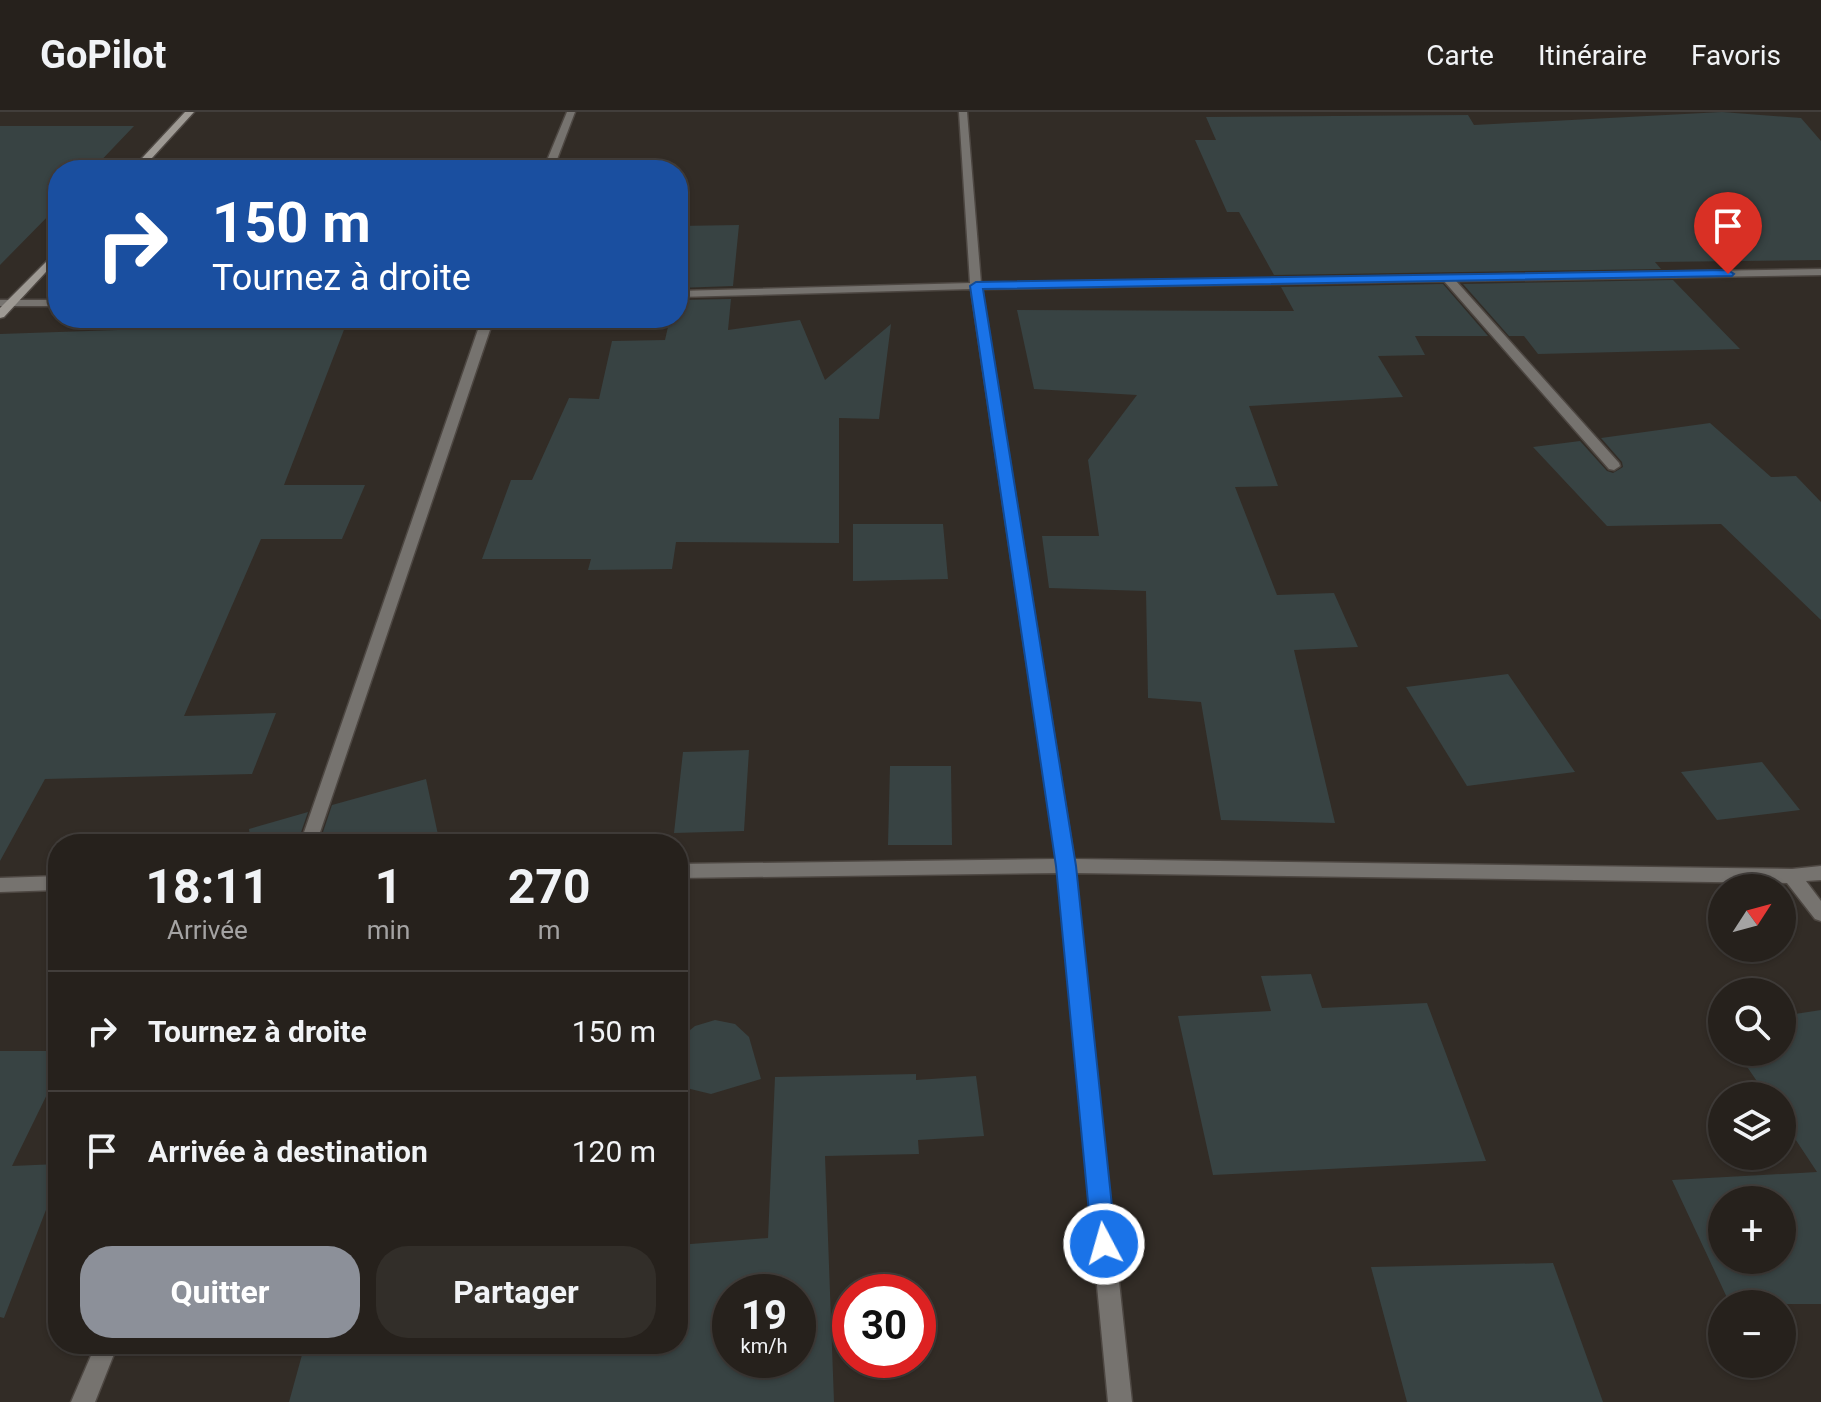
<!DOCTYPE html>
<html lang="fr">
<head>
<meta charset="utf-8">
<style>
  body { margin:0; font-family:Roboto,sans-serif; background:#322e29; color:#f1f3f6; height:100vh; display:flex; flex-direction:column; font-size:30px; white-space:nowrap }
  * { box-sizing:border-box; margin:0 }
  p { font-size:26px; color:#a4a3a3 }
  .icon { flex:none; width:44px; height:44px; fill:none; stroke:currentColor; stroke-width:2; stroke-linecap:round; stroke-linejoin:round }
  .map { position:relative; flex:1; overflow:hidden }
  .side { position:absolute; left:48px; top:722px; width:640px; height:520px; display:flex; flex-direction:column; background:#26211c; border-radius:32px; box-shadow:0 2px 6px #0004,0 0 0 2px #423e3b }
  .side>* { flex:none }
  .top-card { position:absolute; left:48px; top:48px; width:640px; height:168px; border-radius:32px; box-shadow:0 2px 6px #0004,0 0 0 2px #423e3b; background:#1a4fa0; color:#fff; overflow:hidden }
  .needle { width:52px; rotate:54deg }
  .controls { position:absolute; left:1708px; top:762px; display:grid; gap:16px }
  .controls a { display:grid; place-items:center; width:88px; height:88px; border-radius:50%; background:#26211c; box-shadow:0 2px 6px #0004,0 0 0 2px #423e3b; font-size:40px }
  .speed { position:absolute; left:712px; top:1162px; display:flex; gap:16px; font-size:40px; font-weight:700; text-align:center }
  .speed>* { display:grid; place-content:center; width:104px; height:104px; border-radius:50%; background:#26211c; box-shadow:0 2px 6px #0004,0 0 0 2px #423e3b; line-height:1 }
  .speed small { font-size:20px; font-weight:400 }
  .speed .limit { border:12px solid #d22; background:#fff; color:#111 }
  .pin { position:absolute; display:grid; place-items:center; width:68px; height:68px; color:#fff; margin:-82px -34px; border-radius:50% 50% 50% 0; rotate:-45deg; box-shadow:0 0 8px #0007 }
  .pin .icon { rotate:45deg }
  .me { position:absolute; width:88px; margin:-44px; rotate:354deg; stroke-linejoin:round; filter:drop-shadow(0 0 6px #0008) }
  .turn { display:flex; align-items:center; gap:28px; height:168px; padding:0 32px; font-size:36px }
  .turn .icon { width:104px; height:104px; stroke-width:2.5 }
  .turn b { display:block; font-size:56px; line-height:68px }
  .eta { display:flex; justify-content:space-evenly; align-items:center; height:136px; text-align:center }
  .eta b { font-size:48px; font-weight:700; line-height:56px }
  .primary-button { display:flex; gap:16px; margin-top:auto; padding:16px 32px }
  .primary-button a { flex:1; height:92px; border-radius:32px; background:#8c9099; color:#fff; font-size:32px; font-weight:700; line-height:92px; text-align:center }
  .primary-button a+a { background:#322e29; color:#f1f3f6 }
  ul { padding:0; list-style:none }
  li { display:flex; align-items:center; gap:24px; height:120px; padding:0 32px; border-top:2px solid #423e3b }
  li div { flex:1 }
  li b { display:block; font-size:30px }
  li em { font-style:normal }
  header { display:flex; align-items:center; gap:48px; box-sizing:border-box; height:112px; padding:0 40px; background:#26211c; border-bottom:2px solid #423e3b }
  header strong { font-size:38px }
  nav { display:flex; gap:44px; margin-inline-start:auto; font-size:28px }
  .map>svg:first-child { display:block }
  .building { fill:#384343; fill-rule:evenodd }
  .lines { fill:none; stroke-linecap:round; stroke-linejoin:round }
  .street-casing { stroke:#4d4742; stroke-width:3 }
  .secondary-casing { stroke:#4d4742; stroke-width:3 }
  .street { fill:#76736f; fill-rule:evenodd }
  .secondary { fill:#9e9a94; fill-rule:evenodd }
  .route { fill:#1a73e8; stroke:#114b97; stroke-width:2 }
</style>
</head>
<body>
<header>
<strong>GoPilot</strong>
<nav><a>Carte</a><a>Itinéraire</a><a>Favoris</a></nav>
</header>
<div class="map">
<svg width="1821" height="1290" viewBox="0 0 1821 1290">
  <rect width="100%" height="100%" fill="#322c26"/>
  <g class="building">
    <path d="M1722 0 1801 6 1821 29V148L1655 150 1661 157 1274 163 1239 100H1227L1195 28H1216L1206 5 1468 3 1474 13Z"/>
    <path d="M0 14H134L92 58H58V94L0 153Z"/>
    <path d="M739 113 733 174 678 176V114Z"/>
    <path d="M1673 168 1740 237 1538 242 1524 224H1509L1463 172Z"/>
    <path d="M1443 172 1488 224H1415L1425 243 1378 244 1403 285 1249 294 1278 374 1235 375 1277 483 1334 481 1358 535 1294 538 1335 711 1221 708 1201 590 1148 586 1146 479 1049 476 1042 424H1099L1088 348 1137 283 1034 277 1017 198 1294 199 1281 175Z"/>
    <path d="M731 187 728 218 800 208 825 268 891 212 879 307 839 306V431L676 430 672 457 588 458 591 447H482L511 368H532L569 286 599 287 612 229 665 228 670 206H678V188Z"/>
    <path d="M347 210 284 373H365L342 427H261L184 604 276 601 252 662 45 667 0 749V222L117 218 120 214Z"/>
    <path d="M1710 311 1771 365 1796 364 1821 390V508L1721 412 1607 414 1533 335 1580 329 1607 359 1613 361 1623 355 1622 350 1601 326Z"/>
    <path d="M853 412H943L948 467 853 469Z"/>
    <path d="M1508 562 1575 660 1467 674 1406 575Z"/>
    <path d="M749 638 744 719 674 721 683 640Z"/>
    <path d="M1762 650 1800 698 1717 708 1681 660Z"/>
    <path d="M890 654H951L952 733H888Z"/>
    <path d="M426 667 440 732H319L332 693Z"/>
    <path d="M308 700 297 732H251L249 717Z"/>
    <path d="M1311 862 1322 896 1427 891 1486 1049 1213 1063 1178 904 1271 899 1261 864Z"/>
    <path d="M1821 898V1192H1730L1672 1068 1817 1060 1782 1007V984H1767L1737 940H1782V904ZM1722 1088H1782V1148H1722Z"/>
    <path d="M715 908 735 912 749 925 761 967 711 982 678 974V928L695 914Z"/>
    <path d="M0 939H58V960L12 1054 58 1052V1067L4 1206 0 1205Z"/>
    <path d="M916 962V968L976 964 984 1024 918 1028 919 1042 825 1044 834 1290H289L305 1232H678V1133L768 1126 775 965ZM730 1180H798V1248H730Z"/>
    <path d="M1553 1151 1603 1290H1407L1371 1155Z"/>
  </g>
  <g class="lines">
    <defs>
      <g id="street">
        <path d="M567 0H575L553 58H543Z"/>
        <path d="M959 0H967L981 171 1821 157V163L1456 169 1619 351 1620 354 1614 358 1609 357 1444 169 982 177 1074 747 1792 757 1821 754V768L1806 769 1821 789V809L1815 807 1787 771 1075 761 1132 1290H1108L1058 761 678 766V752L1056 747 971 177 678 185V179L970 171Z"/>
        <rect x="0" y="188" width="58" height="6"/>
        <path d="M482 206H494L316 732H300Z"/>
        <path d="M58 764V778L0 780V766Z"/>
        <path d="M96 1232H118L95 1290H71Z"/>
      </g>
      <g id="secondary">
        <path d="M185 0H194L141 58H131Z"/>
        <path d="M58 138V147L4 205 0 206V196Z"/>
      </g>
    </defs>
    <use href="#street" class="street-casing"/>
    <use href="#secondary" class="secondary-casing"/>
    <use href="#street" class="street"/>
    <use href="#secondary" class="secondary"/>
  </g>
  <path class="route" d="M1728 158 1734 162 1732 164 983 177 1076 754 1116 1132 1113 1141 1104 1145 1095 1141 1092 1132 1056 754 970 174 976 170Z"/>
</svg>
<div class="controls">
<a><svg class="needle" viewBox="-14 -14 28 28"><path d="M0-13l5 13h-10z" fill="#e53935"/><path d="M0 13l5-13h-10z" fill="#a4a3a3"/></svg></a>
<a><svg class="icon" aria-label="search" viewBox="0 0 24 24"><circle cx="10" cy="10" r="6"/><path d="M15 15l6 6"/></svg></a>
<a><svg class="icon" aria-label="layers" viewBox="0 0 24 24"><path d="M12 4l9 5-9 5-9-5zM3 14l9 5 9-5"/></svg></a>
<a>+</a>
<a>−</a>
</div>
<div class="speed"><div>19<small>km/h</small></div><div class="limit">30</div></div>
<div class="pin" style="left:1728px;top:162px;background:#d93025"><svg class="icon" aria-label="arrive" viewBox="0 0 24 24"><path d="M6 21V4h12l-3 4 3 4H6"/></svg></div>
<svg class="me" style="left:1104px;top:1132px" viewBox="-20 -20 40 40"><circle r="17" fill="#1a73e8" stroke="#fff" stroke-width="3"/><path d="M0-11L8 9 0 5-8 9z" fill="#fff"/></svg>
<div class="top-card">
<div class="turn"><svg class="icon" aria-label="right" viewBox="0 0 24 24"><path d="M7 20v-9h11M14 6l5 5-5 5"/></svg><div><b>150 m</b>Tournez à droite</div></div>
</div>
<section class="side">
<div class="eta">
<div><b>18:11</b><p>Arrivée</p></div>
<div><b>1</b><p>min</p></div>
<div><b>270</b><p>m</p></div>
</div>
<ul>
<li><svg class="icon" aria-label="right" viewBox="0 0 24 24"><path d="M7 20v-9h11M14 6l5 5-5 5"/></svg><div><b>Tournez à droite</b></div><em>150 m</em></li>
<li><svg class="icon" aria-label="arrive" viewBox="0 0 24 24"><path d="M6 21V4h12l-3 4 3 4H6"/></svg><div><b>Arrivée à destination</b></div><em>120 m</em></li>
</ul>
<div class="primary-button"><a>Quitter</a><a>Partager</a></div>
</section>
</div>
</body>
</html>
